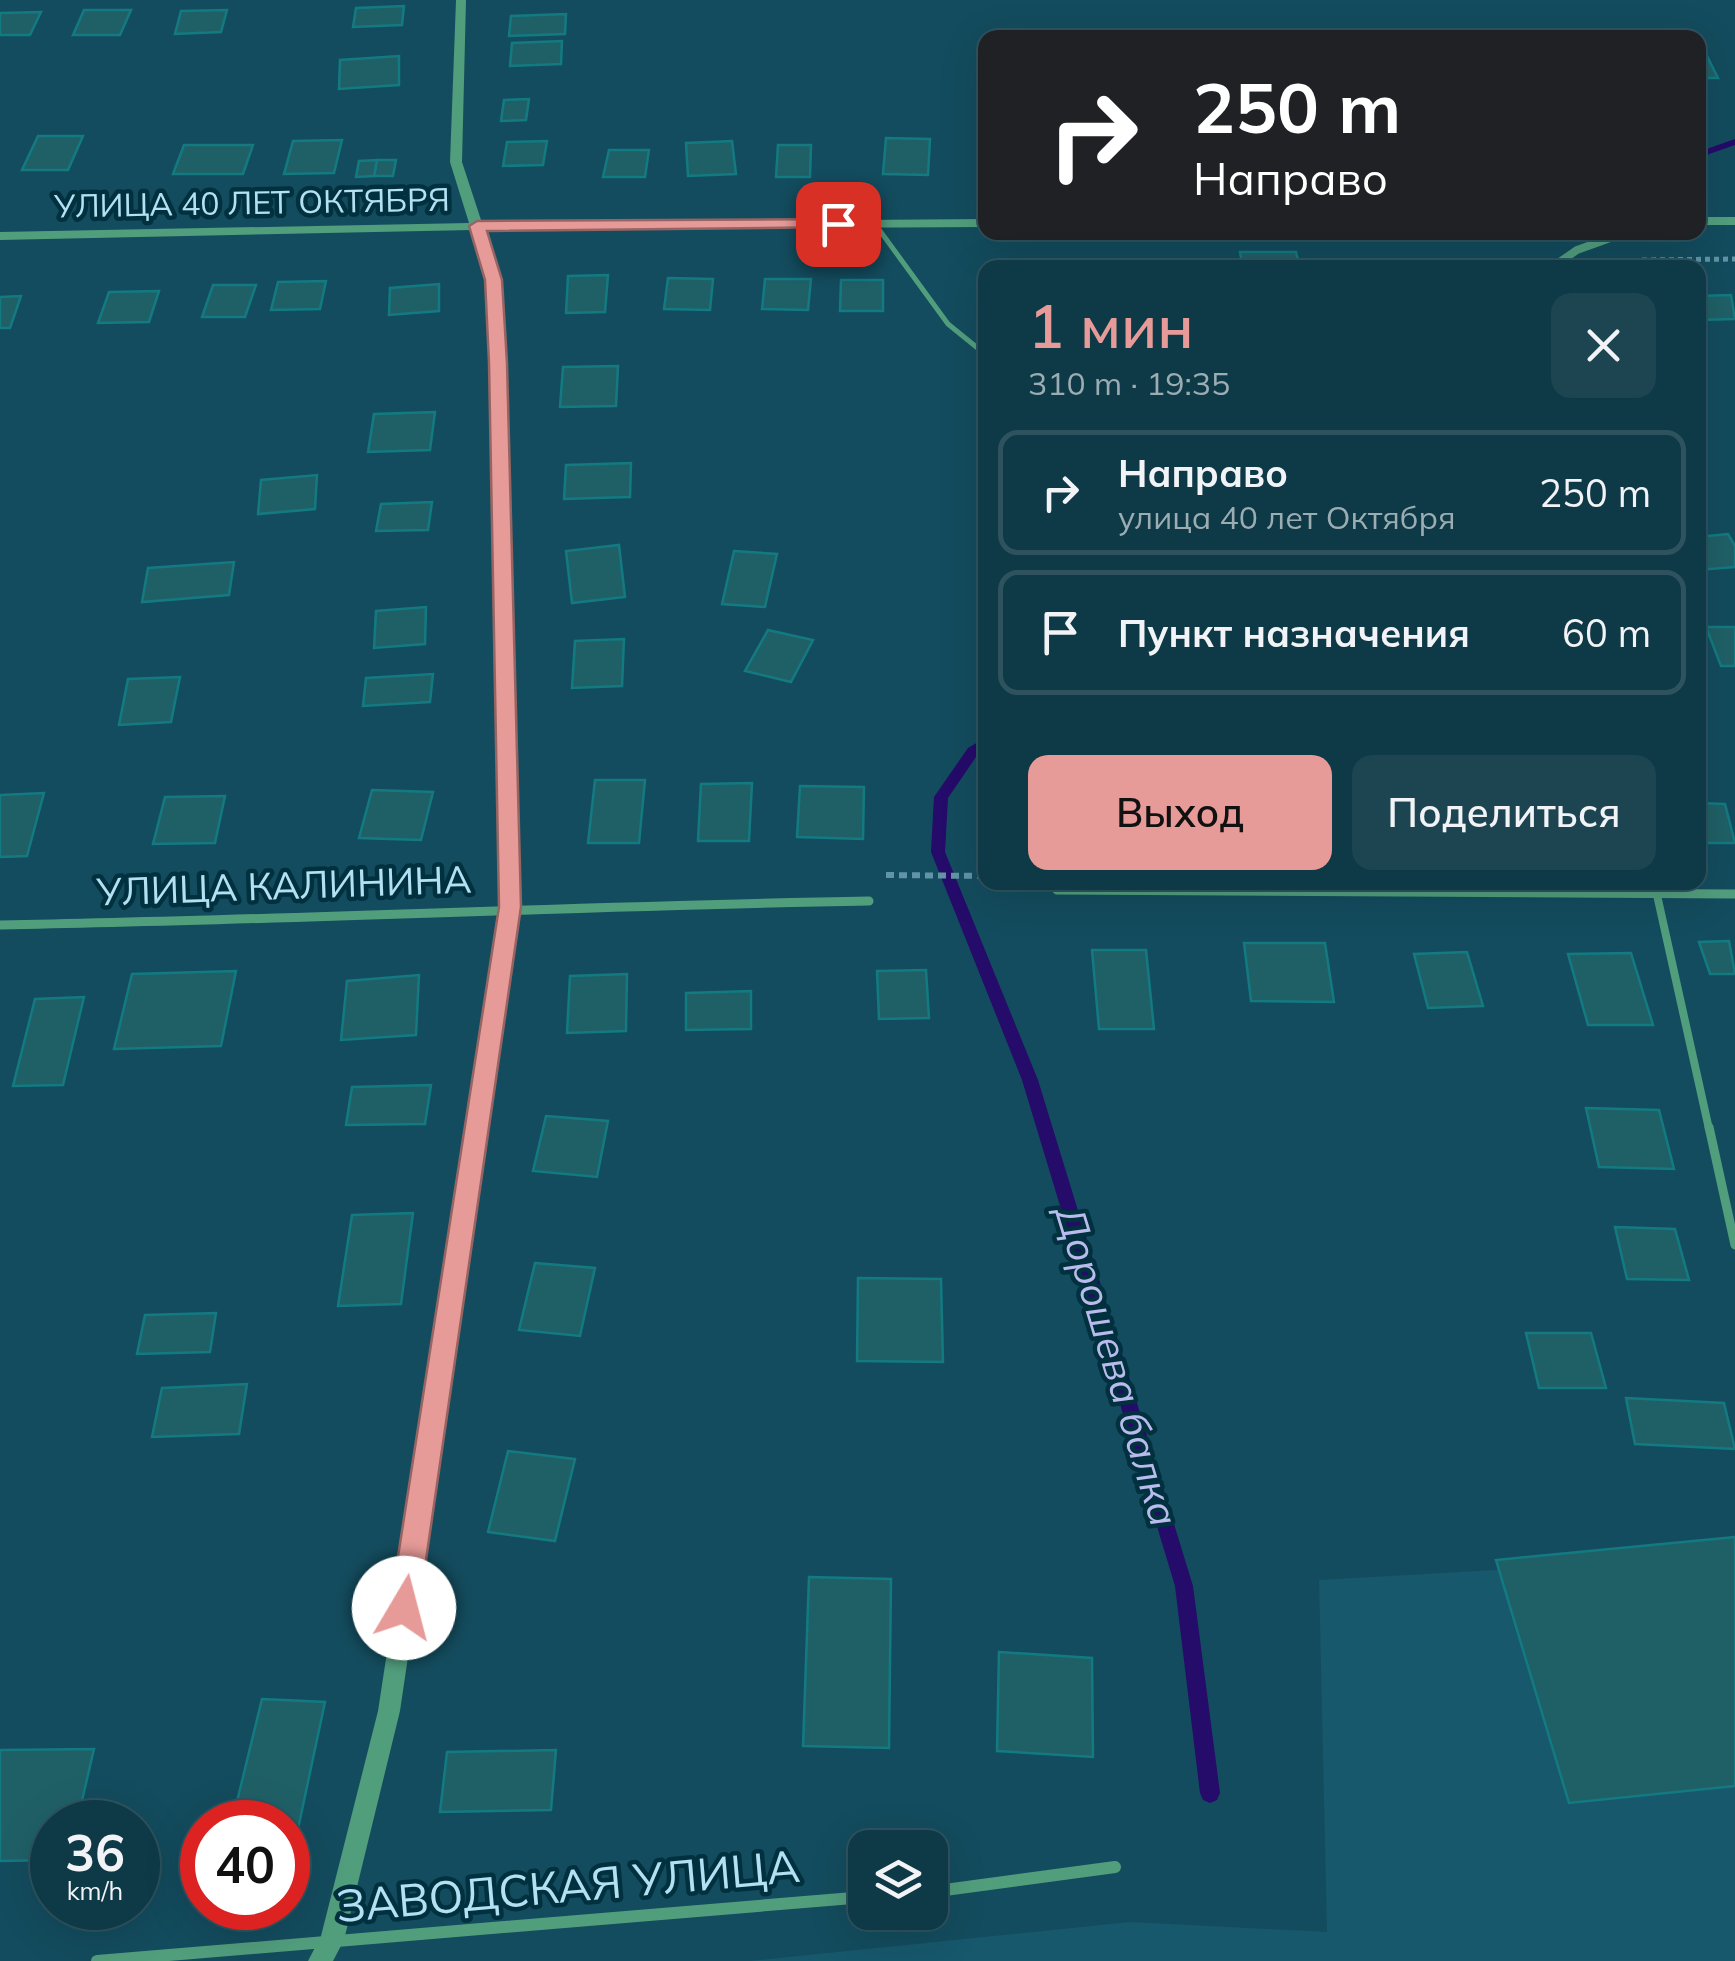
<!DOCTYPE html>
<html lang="ru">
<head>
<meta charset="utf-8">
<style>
  body { margin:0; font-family:Mulish,sans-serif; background:#1c4451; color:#f1f3f6; height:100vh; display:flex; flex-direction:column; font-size:38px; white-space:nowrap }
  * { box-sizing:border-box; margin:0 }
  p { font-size:32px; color:#9bacb3 }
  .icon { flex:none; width:55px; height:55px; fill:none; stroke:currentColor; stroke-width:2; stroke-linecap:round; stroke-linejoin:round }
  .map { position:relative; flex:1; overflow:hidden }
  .drawer { position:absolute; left:978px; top:260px; width:728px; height:630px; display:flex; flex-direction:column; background:#0e3946; border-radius:20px; box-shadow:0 10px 40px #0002,0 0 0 2px #2e535f }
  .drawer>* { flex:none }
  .top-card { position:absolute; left:978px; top:30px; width:728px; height:210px; border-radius:20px; box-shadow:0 10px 40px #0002,0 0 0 2px #2e535f; background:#202124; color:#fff; overflow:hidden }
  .fabs { position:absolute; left:848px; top:1830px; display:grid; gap:20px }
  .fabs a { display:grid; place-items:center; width:100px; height:100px; border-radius:20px; background:#0e3946; box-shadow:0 10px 40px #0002,0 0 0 2px #2e535f; font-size:50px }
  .speed { position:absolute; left:30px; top:1800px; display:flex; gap:20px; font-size:50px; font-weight:700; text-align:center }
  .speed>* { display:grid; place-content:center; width:130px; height:130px; border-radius:50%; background:#0e3946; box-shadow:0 10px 40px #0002,0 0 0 2px #2e535f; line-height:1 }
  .speed small { font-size:25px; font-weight:400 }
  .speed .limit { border:15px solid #d22; background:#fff; color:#111 }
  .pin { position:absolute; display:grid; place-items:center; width:85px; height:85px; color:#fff; margin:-42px; border-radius:20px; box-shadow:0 5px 15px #0006 }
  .me { position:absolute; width:110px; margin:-55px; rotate:8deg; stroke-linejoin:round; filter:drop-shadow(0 0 8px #0008) }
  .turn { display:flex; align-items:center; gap:35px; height:210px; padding:0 50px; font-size:45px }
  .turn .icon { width:130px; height:130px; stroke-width:2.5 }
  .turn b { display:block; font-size:70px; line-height:85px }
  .round { display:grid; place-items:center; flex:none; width:105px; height:105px; border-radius:20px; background:#1c4451 }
  .headline { display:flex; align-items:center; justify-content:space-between; height:170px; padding:0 50px }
  h1 { font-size:60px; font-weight:600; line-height:75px; color:#e69b98 }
  .primary-button { display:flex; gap:20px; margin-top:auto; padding:20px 50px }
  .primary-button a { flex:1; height:115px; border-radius:20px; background:#e69b98; color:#111; font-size:40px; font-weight:600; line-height:115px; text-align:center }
  .primary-button a+a { background:#1c4451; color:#f1f3f6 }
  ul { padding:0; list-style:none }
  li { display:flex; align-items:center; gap:30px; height:125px; margin:0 20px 15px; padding:0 30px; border:5px solid #2e535f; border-radius:20px }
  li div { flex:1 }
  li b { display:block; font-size:38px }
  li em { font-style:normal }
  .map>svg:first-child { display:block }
  .built { fill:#17586c }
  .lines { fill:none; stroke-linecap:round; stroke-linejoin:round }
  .stream { fill:#250b6a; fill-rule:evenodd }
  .building { fill:#1f6066; stroke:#137a82; stroke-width:2.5 }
  .path-far1 { stroke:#6194a6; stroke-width:5; stroke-dasharray:5 4; stroke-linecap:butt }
  .path { stroke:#6194a6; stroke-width:6; stroke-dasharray:8 5; stroke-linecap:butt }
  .service-far2 { stroke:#519e7d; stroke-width:5 }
  .service-far1 { stroke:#519e7d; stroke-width:8 }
  .service { stroke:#519e7d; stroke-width:9 }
  .minor-far2 { stroke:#519e7d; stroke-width:8 }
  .minor-far1 { stroke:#519e7d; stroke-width:9 }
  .minor { stroke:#519e7d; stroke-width:12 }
  .tertiary { fill:#519e7d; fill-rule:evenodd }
  .route { fill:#e69b98; stroke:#966563; stroke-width:2.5 }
  .labels { text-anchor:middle; stroke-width:9; stroke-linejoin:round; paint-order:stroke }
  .far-street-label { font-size:32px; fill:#b3e1f3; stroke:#01313f }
  .street-label { font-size:38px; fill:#b3e1f3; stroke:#01313f }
  .water-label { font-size:40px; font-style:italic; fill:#babbed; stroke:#01313f }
  .near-street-label { font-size:45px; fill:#b3e1f3; stroke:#01313f }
</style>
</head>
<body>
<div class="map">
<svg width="1735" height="1961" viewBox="0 0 1735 1961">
  <rect width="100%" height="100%" fill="#134c5e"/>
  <path class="built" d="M1735 1537V1961H749L1130 1922 1327 1932 1319 1580 1513 1569 1496 1560Z"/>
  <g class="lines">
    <g class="stream">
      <path d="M1735 139V145L1698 158V152Z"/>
      <path d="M1510 259 1515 262 1511 268H1499Z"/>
      <path d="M985 738V750L978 754 948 798 945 852 1038 1080 1193 1586 1220 1793 1217 1800 1210 1803 1203 1800 1200 1793 1175 1586 1022 1080 931 852 934 797 968 748Z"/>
    </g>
  </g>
  <g class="building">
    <path d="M404 6 402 25 353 27 356 8Z"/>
    <path d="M84 10H131L120 35H73Z"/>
    <path d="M227 10 221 32 175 34 181 11Z"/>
    <path d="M41 12 30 35H0V13Z"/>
    <path d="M566 14 565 34 509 36 511 16Z"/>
    <path d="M562 41 561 64 510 66 512 43Z"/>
    <path d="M1698 50H1704L1718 78H1698Z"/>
    <path d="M399 56V85L339 89 340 60Z"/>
    <path d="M529 99 526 120 501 121 504 100Z"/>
    <path d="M38 136H83L68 170H22Z"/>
    <path d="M886 138 930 139 928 175 883 174Z"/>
    <path d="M342 140 334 173 284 174 293 141Z"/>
    <path d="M547 141 543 165 503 166 507 142Z"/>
    <path d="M732 141 736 174 688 176 686 143Z"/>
    <path d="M184 145H253L243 174H173Z"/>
    <path d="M778 145H811L810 177H776Z"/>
    <path d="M609 150H649L645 177H603Z"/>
    <path d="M377 160H396L393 176H374Z"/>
    <path d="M377 160 374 176 356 177 359 161Z"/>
    <path d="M1240 252H1296L1300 268H1243Z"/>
    <path d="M1123 262 1124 268H1069L1068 263Z"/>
    <path d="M608 275 605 312 566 313 568 276Z"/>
    <path d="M668 278 713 279 710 310 664 309Z"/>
    <path d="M765 279H811L808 310 762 309Z"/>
    <path d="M841 280H883V311H840Z"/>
    <path d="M326 281 320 309 271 310 278 282Z"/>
    <path d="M439 284V311L389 315 390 288Z"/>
    <path d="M213 285H256L245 317H202Z"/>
    <path d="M159 291 149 322 98 323 109 292Z"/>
    <path d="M1731 295 1735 319 1698 320V296Z"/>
    <path d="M21 296 10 328H0V297Z"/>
    <path d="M618 366 616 406 560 407 563 367Z"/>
    <path d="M435 412 430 450 368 452 374 414Z"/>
    <path d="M631 463 630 497 564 499 566 465Z"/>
    <path d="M317 475 315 509 258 514 261 480Z"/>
    <path d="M432 502 428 530 376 531 381 504Z"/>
    <path d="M1728 534 1735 546V567L1698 570V537Z"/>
    <path d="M619 545 625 597 572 603 566 551Z"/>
    <path d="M734 551 777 554 765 607 722 604Z"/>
    <path d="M234 562 229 595 142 602 148 568Z"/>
    <path d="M426 607 425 644 374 648 376 611Z"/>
    <path d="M1706 627H1735V666H1721Z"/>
    <path d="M768 630 813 640 791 682 745 671Z"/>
    <path d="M624 639 622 686 572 688 575 641Z"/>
    <path d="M433 674 430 702 363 706 366 678Z"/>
    <path d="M180 677 171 722 119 725 128 679Z"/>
    <path d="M595 780H645L639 843H588Z"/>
    <path d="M752 783 749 841H698L701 784Z"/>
    <path d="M800 786 864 787 863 839 797 837Z"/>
    <path d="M372 790 433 792 421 840 359 838Z"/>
    <path d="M44 793 27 856 0 857V795Z"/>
    <path d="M225 796 215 843 153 844 165 797Z"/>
    <path d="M1698 803 1725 804 1735 843H1700Z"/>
    <path d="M1729 941 1735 974H1710L1699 942Z"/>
    <path d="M1244 943H1325L1334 1002 1251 1001Z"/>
    <path d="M1092 950H1146L1154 1029H1099Z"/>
    <path d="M1467 952 1483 1006 1428 1008 1414 954Z"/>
    <path d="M1631 953 1653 1025H1588L1568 954Z"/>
    <path d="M926 970 929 1018 879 1019 877 971Z"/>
    <path d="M236 971 221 1046 114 1049 132 974Z"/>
    <path d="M627 974 626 1031 567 1033 570 976Z"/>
    <path d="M419 975 416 1035 341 1040 347 981Z"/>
    <path d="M751 991V1029L686 1030V993Z"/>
    <path d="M84 997 63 1085 13 1086 35 999Z"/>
    <path d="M431 1085 425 1124 346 1125 352 1087Z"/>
    <path d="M1586 1108 1659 1110 1674 1169 1599 1167Z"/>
    <path d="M546 1116 608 1121 597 1177 533 1171Z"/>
    <path d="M413 1213 401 1304 338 1306 352 1215Z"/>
    <path d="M1615 1227 1675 1229 1689 1280 1627 1279Z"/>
    <path d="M535 1263 595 1268 580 1336 519 1330Z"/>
    <path d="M858 1278 941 1279 943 1362 857 1361Z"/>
    <path d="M216 1313 210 1352 137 1354 145 1315Z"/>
    <path d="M1526 1333H1591L1606 1388H1539Z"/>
    <path d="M247 1384 239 1434 152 1437 162 1388Z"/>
    <path d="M1626 1398 1724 1403 1735 1449 1635 1444Z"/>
    <path d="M508 1451 575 1459 555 1541 488 1532Z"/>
    <path d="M1735 1537V1786L1569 1803 1496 1560Z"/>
    <path d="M809 1577 891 1579 889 1748 803 1746Z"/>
    <path d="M999 1652 1092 1658 1093 1757 997 1751Z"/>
    <path d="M262 1699 325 1702 298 1829 288 1828V1822H232Z"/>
    <path d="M94 1749 77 1822H52V1860L0 1861V1750Z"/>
    <path d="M556 1750 551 1810 440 1812 447 1752Z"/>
  </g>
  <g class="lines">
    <path class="path-far1" d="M1642 260 1735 259"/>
    <path class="path" d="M886 875 985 876"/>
    <path class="service-far2" d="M875 224 948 324 985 354"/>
    <path class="service-far1" d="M1657 895 1709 1129"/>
    <path class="service" d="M1709 1127 1735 1245"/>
    <path class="minor-far2" d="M1551 268 1577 250 1627 232"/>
    <g class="minor-far1">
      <path d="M1057 890 1735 894"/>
      <path d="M0 925C290 920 579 906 869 901"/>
    </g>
    <g class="minor">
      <path d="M930 1892 1115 1867"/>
      <path d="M97 1961 865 1897"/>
    </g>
    <g class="tertiary">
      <path d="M456 0H466L462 162 482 223 985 219V227L484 230 500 280 519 907 400 1711 344 1940 333 1961H308L321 1936 378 1711 501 907 488 280 472 230 0 240V232L469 223 450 162Z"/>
      <rect x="1698" y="217" width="37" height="8"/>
    </g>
  </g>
  <path class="route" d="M838 219 844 220V227L487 231 502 280 507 363 521 907 419 1608 414 1618 404 1622 395 1618 390 1608 499 907 489 363 485 280 469 226 477 221Z"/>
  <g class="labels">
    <g class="far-street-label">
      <text transform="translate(252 203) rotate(-1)" y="11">УЛИЦА 40 ЛЕТ ОКТЯБРЯ</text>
    </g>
    <g class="street-label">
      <text transform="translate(284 886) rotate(-2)" y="13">УЛИЦА КАЛИНИНА</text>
    </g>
    <g class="water-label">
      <text transform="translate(1117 1366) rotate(73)" y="14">Дорошева балка</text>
    </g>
    <g class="near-street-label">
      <text transform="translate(568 1886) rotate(-5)" y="16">ЗАВОДСКАЯ УЛИЦА</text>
    </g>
  </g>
</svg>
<div class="fabs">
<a><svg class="icon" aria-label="layers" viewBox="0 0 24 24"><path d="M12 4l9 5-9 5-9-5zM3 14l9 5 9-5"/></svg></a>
</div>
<div class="speed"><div>36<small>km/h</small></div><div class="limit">40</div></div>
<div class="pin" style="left:838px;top:224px;background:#d93025"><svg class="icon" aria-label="arrive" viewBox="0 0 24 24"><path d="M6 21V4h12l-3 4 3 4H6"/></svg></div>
<svg class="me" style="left:404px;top:1608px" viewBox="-20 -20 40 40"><circle r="19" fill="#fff"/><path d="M0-13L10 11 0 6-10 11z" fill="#e69b98"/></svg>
<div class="top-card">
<div class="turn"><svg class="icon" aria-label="right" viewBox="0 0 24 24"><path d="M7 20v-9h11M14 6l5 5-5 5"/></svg><div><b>250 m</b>Направо</div></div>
</div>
<section class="drawer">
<div class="headline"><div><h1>1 мин</h1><p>310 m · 19:35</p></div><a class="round"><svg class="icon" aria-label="close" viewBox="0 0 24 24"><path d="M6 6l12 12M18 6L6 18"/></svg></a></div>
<ul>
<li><svg class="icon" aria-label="right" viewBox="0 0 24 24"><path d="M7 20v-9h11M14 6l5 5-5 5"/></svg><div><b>Направо</b><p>улица 40 лет Октября</p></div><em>250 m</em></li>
<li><svg class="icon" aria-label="arrive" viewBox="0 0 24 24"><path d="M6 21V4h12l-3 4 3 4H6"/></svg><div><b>Пункт назначения</b></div><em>60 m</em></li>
</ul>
<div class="primary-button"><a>Выход</a><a>Поделиться</a></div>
</section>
</div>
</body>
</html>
